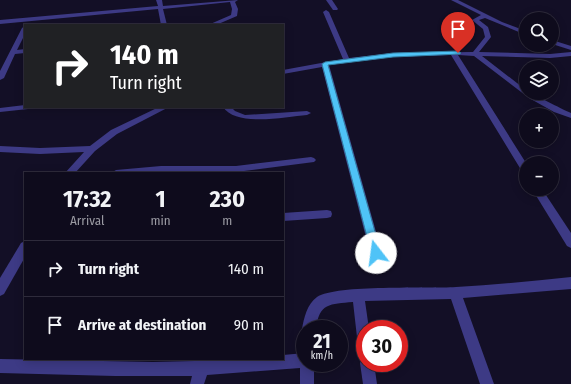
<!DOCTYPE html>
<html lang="en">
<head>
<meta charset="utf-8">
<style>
  body { margin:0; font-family:"Fira Sans Condensed",sans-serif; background:#1c1929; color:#f1f3f6; height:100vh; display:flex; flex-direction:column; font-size:15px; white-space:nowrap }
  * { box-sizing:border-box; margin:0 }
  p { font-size:13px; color:#9b9ba3 }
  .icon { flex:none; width:22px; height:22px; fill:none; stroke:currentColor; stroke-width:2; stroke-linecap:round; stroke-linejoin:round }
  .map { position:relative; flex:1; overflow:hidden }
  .side { position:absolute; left:24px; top:172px; width:260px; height:188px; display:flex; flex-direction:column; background:#0e0b1c; border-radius:0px; box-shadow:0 2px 10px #0003,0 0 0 1px #2e2b3b }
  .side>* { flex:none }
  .hud { position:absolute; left:24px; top:24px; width:260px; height:84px; border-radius:0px; box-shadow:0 2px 10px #0003,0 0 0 1px #2e2b3b; background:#202124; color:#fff; overflow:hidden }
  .controls { position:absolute; left:519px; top:12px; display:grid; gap:8px }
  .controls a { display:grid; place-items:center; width:40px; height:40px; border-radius:50%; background:#0e0b1c; box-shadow:0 2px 10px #0003,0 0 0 1px #2e2b3b; font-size:20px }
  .speed { position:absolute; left:296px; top:320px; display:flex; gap:8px; font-size:20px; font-weight:700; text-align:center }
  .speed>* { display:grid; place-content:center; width:52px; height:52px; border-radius:50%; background:#0e0b1c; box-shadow:0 2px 10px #0003,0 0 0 1px #2e2b3b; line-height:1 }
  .speed small { font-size:10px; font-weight:400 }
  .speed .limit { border:6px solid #d22; background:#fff; color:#111 }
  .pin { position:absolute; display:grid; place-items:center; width:34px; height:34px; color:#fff; margin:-41px -17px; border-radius:50% 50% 50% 0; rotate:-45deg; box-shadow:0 0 4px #0007 }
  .pin .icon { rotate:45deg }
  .me { position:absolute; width:44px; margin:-22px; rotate:345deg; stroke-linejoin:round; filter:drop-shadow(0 0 3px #0008) }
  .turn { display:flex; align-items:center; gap:14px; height:84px; padding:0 20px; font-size:18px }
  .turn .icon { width:52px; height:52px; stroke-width:2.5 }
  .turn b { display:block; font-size:28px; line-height:34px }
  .eta { display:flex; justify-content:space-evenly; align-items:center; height:68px; text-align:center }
  .eta b { font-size:24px; font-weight:700; line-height:28px }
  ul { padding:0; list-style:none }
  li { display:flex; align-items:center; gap:12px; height:56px; padding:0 20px; border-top:1px solid #2e2b3b }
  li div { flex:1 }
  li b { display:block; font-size:15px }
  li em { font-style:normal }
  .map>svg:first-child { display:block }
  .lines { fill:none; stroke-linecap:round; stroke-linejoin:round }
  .minor { fill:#3d3a85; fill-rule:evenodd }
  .route { fill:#4fc3f7; stroke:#337fa1 }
</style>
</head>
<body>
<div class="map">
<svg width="571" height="384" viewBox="0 0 571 384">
  <rect width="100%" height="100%" fill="#130f26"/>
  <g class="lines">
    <g class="minor">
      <path d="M156 0H162L163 6 238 0 235 2 238 9 237 16 216 25H208L231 15 232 9 230 2 163 9 167 25H161L158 9 0 24V20L158 6Z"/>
      <path d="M326 0H332L338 9 337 10H333Z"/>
      <path d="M451 0H458L502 22 526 31V35L485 18 479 20 488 27 491 37 479 52 550 54 571 52V56L550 58 482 56 526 90V93C533 93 561 109 571 113V118L554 112 529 98 474 56 458 55 526 163V174L523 173 451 55 393 57 329 65 382 253 380 257 376 258 372 257 370 253 322 67 283 74V70L343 59 323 12 326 10 329 12 349 58 393 53 473 52 485 37 483 29 472 20 481 15Z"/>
      <path d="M25 26V34L17 50 25 49V53L15 54 4 78 0 80V71L22 28Z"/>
      <path d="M552 40 571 46V50L552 44Z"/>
      <path d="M25 105V107H32L28 109 0 112V108Z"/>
      <path d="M159 107H169L117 134 95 151 75 173H65L84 152 40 154 0 152V146L40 148 90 146 111 130Z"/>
      <path d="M223 107H231L235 111 245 115 307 111 311 113 307 115C285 117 236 127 223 107Z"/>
      <path d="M311 157 314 158 316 160 314 162 236 172 111 173 116 170 161 166H236Z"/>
      <path d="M532 189H542L571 233V248L567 246Z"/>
      <path d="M327 210 331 211 332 214 331 217 327 218 283 221V213Z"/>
      <path d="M25 241V257L4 294 0 296V278L21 243Z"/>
      <path d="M571 277V289L463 298 494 384H480L451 299 365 301 369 329H365V353L360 351 358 346 353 302C330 304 319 303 316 329H305V334L302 329C304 318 307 304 317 297 337 284 428 289 456 287 494 285 533 281 571 277Z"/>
      <path d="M305 353V363H314V384H300V368L207 375 204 384H190L192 376H115L0 373V359L153 362 283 359V355Z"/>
      <path d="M365 357V363H374L377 384H363L360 363 362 358Z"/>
    </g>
  </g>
  <path class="route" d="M458 51 461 53 460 54 393 57 328 65 381 253 380 256 376 257 372 256 322 64 325 62 393 53Z"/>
</svg>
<div class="controls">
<a><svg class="icon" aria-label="search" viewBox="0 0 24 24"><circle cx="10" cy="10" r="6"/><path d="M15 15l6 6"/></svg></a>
<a><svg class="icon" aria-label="layers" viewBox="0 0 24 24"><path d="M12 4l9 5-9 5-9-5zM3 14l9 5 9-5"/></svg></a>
<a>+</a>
<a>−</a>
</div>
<div class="speed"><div>21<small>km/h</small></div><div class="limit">30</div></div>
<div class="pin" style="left:458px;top:53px;background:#d93025"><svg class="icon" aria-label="arrive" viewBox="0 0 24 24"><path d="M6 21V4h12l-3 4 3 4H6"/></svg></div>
<svg class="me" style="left:376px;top:253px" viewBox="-20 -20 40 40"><circle r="19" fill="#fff"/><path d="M0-13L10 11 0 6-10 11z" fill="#4fc3f7"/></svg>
<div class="hud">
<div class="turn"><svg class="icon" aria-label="right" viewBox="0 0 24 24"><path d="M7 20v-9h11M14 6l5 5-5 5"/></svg><div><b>140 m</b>Turn right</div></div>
</div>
<section class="side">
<div class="eta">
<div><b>17:32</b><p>Arrival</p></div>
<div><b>1</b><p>min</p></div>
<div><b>230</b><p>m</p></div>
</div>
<ul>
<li><svg class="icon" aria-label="right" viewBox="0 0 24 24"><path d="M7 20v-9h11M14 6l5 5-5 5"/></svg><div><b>Turn right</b></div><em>140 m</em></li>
<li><svg class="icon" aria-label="arrive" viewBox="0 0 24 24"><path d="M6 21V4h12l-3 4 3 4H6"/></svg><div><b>Arrive at destination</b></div><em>90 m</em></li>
</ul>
</section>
</div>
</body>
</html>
